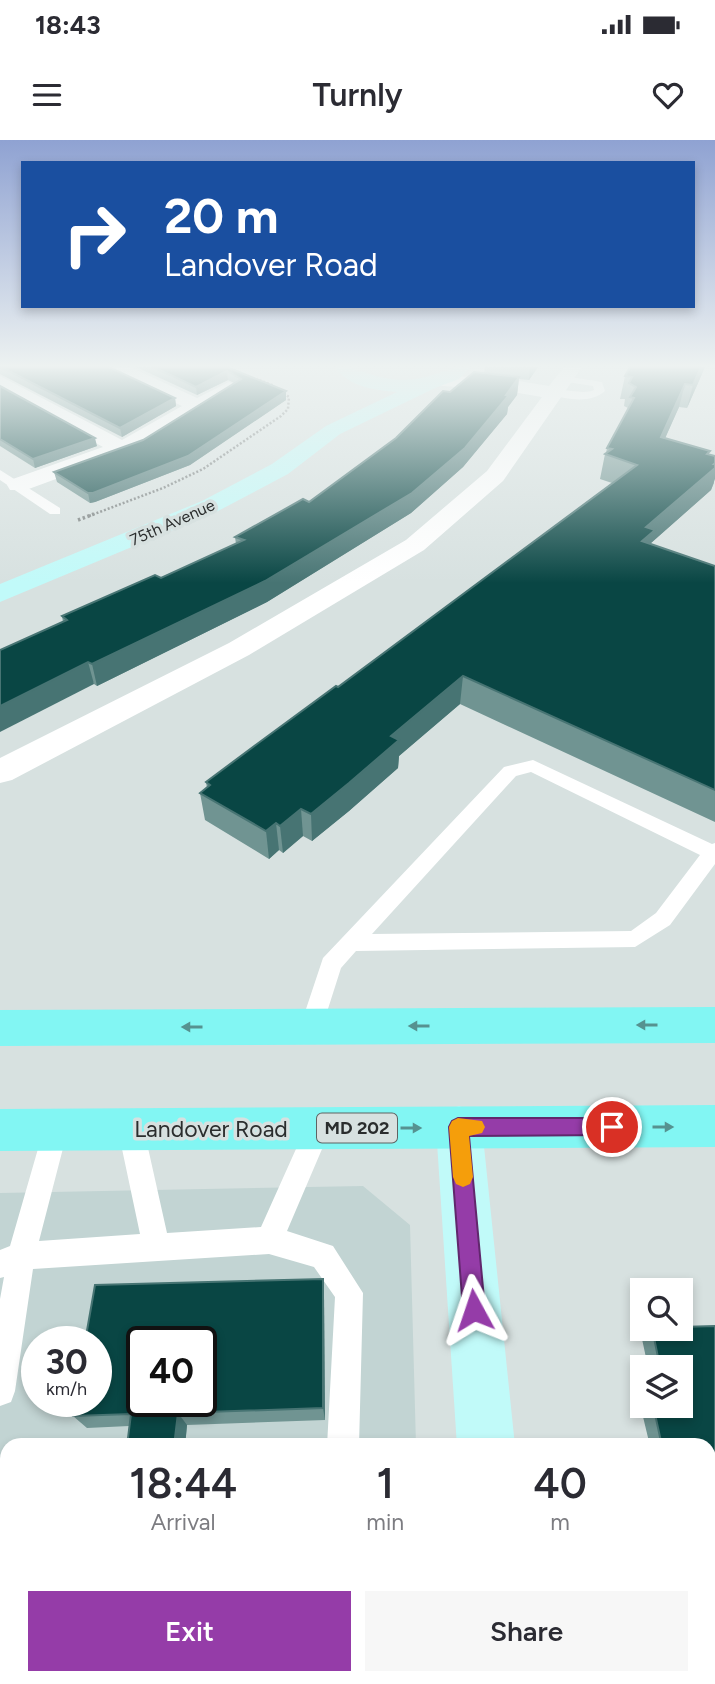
<!DOCTYPE html>
<html lang="en">
<head>
<meta charset="utf-8">
<style>
  body { margin:0; font-family:Figtree,sans-serif; background:#f7f7f7; color:#2b2b33; height:100vh; display:flex; flex-direction:column; font-size:26px; white-space:nowrap }
  * { box-sizing:border-box; margin:0 }
  p { font-size:23px; color:#7c7c81 }
  .icon { flex:none; width:38px; height:38px; fill:none; stroke:currentColor; stroke-width:2; stroke-linecap:round; stroke-linejoin:round }
  .map { position:relative; flex:1; overflow:hidden }
  .side { position:absolute; left:0px; top:1298px; width:716px; height:247px; display:flex; flex-direction:column; background:#fff; border-radius:21px 21px 0 0; box-shadow:0 4px 10px #0003 }
  .side>* { flex:none }
  .hud { position:absolute; left:21px; top:21px; width:674px; height:147px; border-radius:0px; box-shadow:0 4px 10px #0003; background:#1a4fa0; color:#fff; overflow:hidden }
  .buttons { position:absolute; left:630px; top:1138px; display:grid; gap:14px }
  .buttons a { display:grid; place-items:center; width:63px; height:63px; border-radius:0px; background:#fff; box-shadow:0 4px 10px #0003; font-size:35px }
  .speed { position:absolute; left:21px; top:1186px; display:flex; gap:14px; font-size:35px; font-weight:700; text-align:center }
  .speed>* { display:grid; place-content:center; width:91px; height:91px; border-radius:50%; background:#fff; box-shadow:0 4px 10px #0003; line-height:1 }
  .speed small { font-size:18px; font-weight:400 }
  .speed .limit { border:4px solid #111; border-radius:10px; background:#fff; color:#111 }
  .pin { position:absolute; display:grid; place-items:center; width:60px; height:60px; color:#fff; margin:-30px; border:4px solid #fff; border-radius:50%; box-shadow:0 2px 7px #0007 }
  .me { position:absolute; width:77px; margin:-38px; rotate:355deg; stroke-linejoin:round; filter:drop-shadow(0 0 5px #0008) }
  .turn { display:flex; align-items:center; gap:24px; height:147px; padding:0 28px; font-size:32px }
  .turn .icon { width:91px; height:91px; stroke-width:2.5 }
  .turn b { display:block; font-size:49px; line-height:60px }
  .eta { display:flex; justify-content:space-evenly; align-items:center; height:119px; text-align:center }
  .eta b { font-size:42px; font-weight:600; line-height:49px }
  .cta { display:flex; gap:14px; margin-top:auto; padding:14px 28px }
  .cta a { flex:1; height:80px; border-radius:0px; background:#953ca8; color:#fff; font-size:28px; font-weight:600; line-height:80px; text-align:center }
  .cta a+a { background:#f7f7f7; color:#2b2b33 }
  .status { display:flex; justify-content:space-between; align-items:center; height:49px; padding:0 35px; background:#fff; direction:ltr }
  .status svg { height:19px; fill:currentColor }
  header { display:flex; justify-content:space-between; align-items:center; height:91px; padding:0 28px; background:#fff; font-size:32px; font-weight:600 }
  .map>svg:first-child { display:block }
  .built { fill:#c2d4d3; fill-rule:evenodd }
  .lines { fill:none; stroke-linecap:round; stroke-linejoin:round }
  .path-far1 { stroke:#797f7f; stroke-width:2.5; stroke-dasharray:2 2; stroke-linecap:butt }
  .path { stroke:#797f7f; stroke-width:3.5; stroke-dasharray:2.5 2.5; stroke-linecap:butt }
  .lane { fill:#fff; fill-rule:evenodd }
  .street { fill:#fff; fill-rule:evenodd }
  .secondary { fill:#c1faf9; fill-rule:evenodd }
  .primary { fill:#82f6f3; fill-rule:evenodd }
  .wall { fill:#709492 }
  .shaded-wall { fill:#477473 }
  .building { fill:#094644; stroke:#477473; stroke-width:2; fill-rule:evenodd }
  .oneway { fill:#569290 }
  .route { fill:#953ca8; stroke:#61276d; stroke-width:2 }
  .slow { fill:#f59e0b }
  .labels { text-anchor:middle; stroke-width:7; stroke-linejoin:round; paint-order:stroke }
  .far-street-label { font-size:16px; fill:#2a2d2d; stroke:#d7e1e0 }
  .shield { fill:#d7e1e0; stroke:#5e6363; stroke-width:2 }
  .shield-label { font-size:18px; font-weight:bold; fill:#2a2d2d }
  .near-street-label { font-size:23px; fill:#2a2d2d; stroke:#d7e1e0 }
</style>
</head>
<body>
<div class="status"><b>18:43</b><svg viewBox="0 0 49 12"><path d="M0 12V9h3v3zM5 12V6h3v6zM10 12V3h3v9zM15 12V0h3v12zM26 1h20v11H26zM47 4h2v5h-2z"/></svg></div>
<header><svg class="icon" aria-label="menu" viewBox="0 0 24 24"><path d="M4 6h16M4 12h16M4 18h16"/></svg>Turnly<svg class="icon" aria-label="heart" viewBox="0 0 24 24"><path d="M12 20l-8-8c-3-5 5-10 8-4 3-6 11-1 8 4z"/></svg></header>
<div class="map">
<svg width="715" height="1544" viewBox="0 0 715 1544">
  <rect width="100%" height="100%" fill="#d7e1e0"/>
  <path class="built" d="M363 1046 410 1085 416 1305 7 1306V1538H423L424 1544H0V1053ZM37 1202H96V1262H37ZM142 1202H201V1262H142Z"/>
  <g class="lines">
    <path class="path-far1" d="M89 376 163 348 203 329 281 276 288 269 289 257 272 245 257 239"/>
    <path class="path" d="M78 380 94 374"/>
    <g class="lane">
      <path d="M564 236 602 242 605 251C590 264 568 259 550 255L549 253C560 245 580 256 594 250L593 246 560 241V237Z"/>
      <path d="M0 330 60 368V374H50L0 340Z"/>
      <path d="M533 620 712 704 715 703V724L670 785 635 807 356 811 341 828 320 894 312 897 304 894 300 887 323 818 504 627ZM531 632 700 715 656 773 631 791 372 794 516 636Z"/>
      <path d="M318 976 327 980 331 988 287 1091 333 1106 363 1153 359 1306H327L335 1157 314 1127 269 1114 33 1129 15 1251 11 1262 0 1266V1159L4 1137 0 1138V1110L10 1106 46 981 55 977 64 981 68 989 39 1101 140 1094 118 990 122 982 131 978 140 982 144 990 167 1093 261 1087 309 980Z"/>
      <rect x="0" y="1334" width="7" height="32"/>
    </g>
    <g class="street">
      <path d="M106 227H130L197 258 229 242 239 248 143 307 26 350H10L7 345 10 340 103 307 0 250V236L122 300 182 266 108 231Z"/>
      <path d="M564 227H582L503 341 424 410 249 515 12 640 0 643V618L229 503 406 400 487 331 542 257 495 249 442 246 432 240 435 236 495 237 549 246Z"/>
    </g>
    <g class="secondary">
      <path d="M335 227C359 227 377 240 403 240 428 240 446 227 470 227L459 239 435 248 340 294 288 334 218 371 0 462V444L202 361 272 324 326 286 397 252C374 250 349 247 335 227Z"/>
      <path d="M459 966 475 972 482 987 515 1306H457L436 987 443 972Z"/>
      <rect x="477" y="1538" width="66" height="6"/>
    </g>
    <g class="primary">
      <path d="M715 867V903L0 906V870Z"/>
      <path d="M715 965V1007L0 1011V969Z"/>
    </g>
  </g>
  <g class="wall">
    <path d="M0 227 175 258 176 266 122 297 0 234Z"/>
    <path d="M136 227H227L286 251V260L190 325 95 362 90 363 57 342 54 332 143 300 234 243 228 240 197 255Z"/>
    <path d="M485 227H538L529 240 519 239 517 255 508 267 507 274 463 327 411 373 267 462 97 546 94 544 63 482 62 476 161 438 236 404 235 397 309 362 396 298 450 252 484 234Z"/>
    <path d="M630 227H705L687 268 679 267 665 298 709 315 714 343 711 350 651 403V404L715 426V682L460 564 399 616 398 628 349 671 312 701 303 696 283 713 279 710 269 719 205 680 200 653 207 648 206 642 338 547 612 343 600 339 605 314 606 313 607 308 627 272 628 268 624 266 625 259H620L625 236Z"/>
    <path d="M0 246 97 306 35 328 0 306Z"/>
    <path d="M323 1139 324 1156 325 1280 187 1285 185 1306H127L129 1286 87 1288 73 1276Z"/>
    <path d="M715 1186V1351L709 1352V1306H650L639 1260 642 1257V1265H681V1227H648L642 1199 652 1188H681Z"/>
  </g>
  <g class="shaded-wall">
    <path d="M530 227H538L529 240Z"/>
    <path d="M701 227H705L687 268 693 245Z"/>
    <path d="M227 231 228 240 197 255 196 247Z"/>
    <path d="M519 237 517 255 508 267 507 274 463 327 411 373 267 462 97 546 92 524 506 255Z"/>
    <path d="M685 244 679 267 655 321 661 297Z"/>
    <path d="M286 251V260L190 325 95 362 90 363 88 353Z"/>
    <path d="M175 258 176 266 122 297 120 288Z"/>
    <path d="M95 298 97 306 35 328 33 319Z"/>
    <path d="M715 323V339L711 350 651 403 648 416 635 428 646 387Z"/>
    <path d="M88 522 94 544 0 592V566Z"/>
    <path d="M463 536 460 564 399 616 398 628 349 671 312 701 311 674 391 596Z"/>
    <path d="M301 669 303 696 283 713 280 686Z"/>
    <path d="M276 683 279 710 269 719 266 691Z"/>
    <path d="M323 1139 324 1156 325 1280 323 1268Z"/>
    <path d="M178 1273 187 1285 185 1306H174Z"/>
    <rect x="206" y="1538" width="9" height="6"/>
  </g>
  <g class="building">
    <path d="M1 227H109L175 258 120 288Z"/>
    <path d="M153 227H227L286 251 188 316 93 353H88L54 332 143 300 241 239 227 231 196 247Z"/>
    <path d="M630 227H701L693 245 685 244 661 297 710 311 707 314 715 316V323L714 324H715V328L646 387 655 390 642 401 715 426V650L463 536 391 596 399 600 349 643 311 674 301 669 280 686 276 683 266 691 200 653 210 645 206 642 257 604 336 546 338 547 637 325 605 314 612 309 607 308 634 258 630 257 636 247 629 243 632 237 625 236Z"/>
    <path d="M474 232 519 237 506 255H509L465 308 412 353 265 441 92 524 88 522 0 566V510L67 480 62 476 155 435 161 438 244 400 235 397 303 359 309 362 396 298 443 251 450 252Z"/>
    <path d="M0 246 95 298 33 319 0 299Z"/>
    <path d="M323 1139V1268L178 1273 174 1306H127L131 1274 73 1276 76 1262H96V1202H85L95 1145ZM142 1202H201V1262H142Z"/>
    <path d="M715 1186V1346H709V1306H662L653 1265H681V1227H660L652 1188H681V1187Z"/>
    <path d="M27 1538H206V1544H26Z"/>
  </g>
  <defs><path id="oneway-solid" d="M-6-.8H1V-3.2L6.5 0L1 3.2V.8H-6Z" transform="scale(1.75)"/></defs>
  <g class="oneway">
    <use href="#oneway-solid" transform="translate(647 885) rotate(180)"/>
    <use href="#oneway-solid" transform="translate(419 886) rotate(180)"/>
    <use href="#oneway-solid" transform="translate(192 887) rotate(180)"/>
    <use href="#oneway-solid" transform="translate(663 987)"/>
    <use href="#oneway-solid" transform="translate(411 988)"/>
  </g>
  <linearGradient id="sky" x2="0" y2="1"><stop stop-color="#8fa2d2"/><stop offset="0.51" stop-color="#edf2f1"/><stop offset="1" stop-color="#edf2f1" stop-opacity="0"/></linearGradient>
  <rect width="715" height="443" fill="url(#sky)"/>
  <path class="route" d="M458 978H612L619 980 622 987 619 993 612 995 469 996 485 1170 482 1177 474 1180 467 1177 463 1170 449 987 452 981Z"/>
  <path class="slow" d="M458 978 482 981 485 987 482 993 469 996 473 1037 470 1044 463 1047 456 1044 453 1037 449 987 452 981Z"/>
  <g class="labels">
    <g class="far-street-label">
      <text transform="translate(172 382) rotate(-24)" y="6">75th Avenue</text>
    </g>
    <rect class="shield" x="317" y="973.5" width="80" height="29" rx="5"/>
    <g class="shield-label">
      <text x="357" y="994">MD 202</text>
    </g>
    <g class="near-street-label">
      <text x="211" y="997">Landover Road</text>
    </g>
  </g>
</svg>
<div class="buttons">
<a><svg class="icon" aria-label="search" viewBox="0 0 24 24"><circle cx="10" cy="10" r="6"/><path d="M15 15l6 6"/></svg></a>
<a><svg class="icon" aria-label="layers" viewBox="0 0 24 24"><path d="M12 4l9 5-9 5-9-5zM3 14l9 5 9-5"/></svg></a>
</div>
<div class="speed"><div>30<small>km/h</small></div><div class="limit">40</div></div>
<div class="pin" style="left:612px;top:987px;background:#d93025"><svg class="icon" aria-label="arrive" viewBox="0 0 24 24"><path d="M6 21V4h12l-3 4 3 4H6"/></svg></div>
<svg class="me" style="left:474px;top:1170px" viewBox="-20 -20 40 40"><path d="M0-17L14 15 0 8-14 15z" fill="#953ca8" stroke="#fff" stroke-width="4"/></svg>
<div class="hud">
<div class="turn"><svg class="icon" aria-label="right" viewBox="0 0 24 24"><path d="M7 20v-9h11M14 6l5 5-5 5"/></svg><div><b>20 m</b>Landover Road</div></div>
</div>
<section class="side">
<div class="eta">
<div><b>18:44</b><p>Arrival</p></div>
<div><b>1</b><p>min</p></div>
<div><b>40</b><p>m</p></div>
</div>
<div class="cta"><a>Exit</a><a>Share</a></div>
</section>
</div>
</body>
</html>
